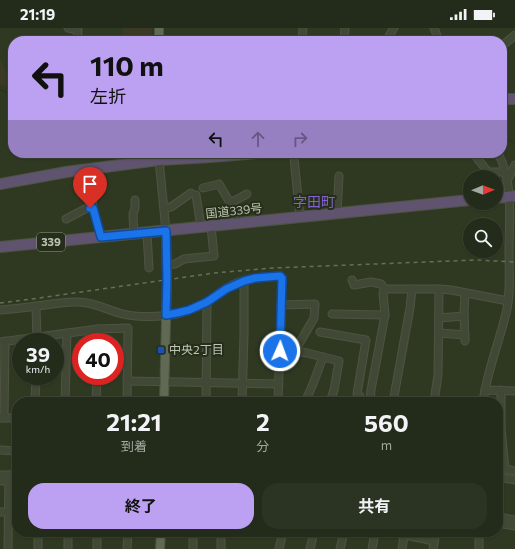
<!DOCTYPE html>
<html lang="ja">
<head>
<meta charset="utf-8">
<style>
  body { margin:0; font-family:Commissioner,"Noto Sans JP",sans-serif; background:#2b3323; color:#f1f3f6; height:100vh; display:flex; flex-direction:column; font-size:15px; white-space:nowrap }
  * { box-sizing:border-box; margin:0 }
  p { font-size:13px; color:#a3a7a2 }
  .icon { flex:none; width:22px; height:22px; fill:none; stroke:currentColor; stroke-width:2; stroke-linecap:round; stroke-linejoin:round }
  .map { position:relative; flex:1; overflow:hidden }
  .sheet { position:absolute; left:12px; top:369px; width:491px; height:140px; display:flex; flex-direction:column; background:#232b1a; border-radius:16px; box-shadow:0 1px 3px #0004,0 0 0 1px #404739 }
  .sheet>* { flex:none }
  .guide { position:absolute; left:8px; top:8px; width:499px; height:122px; border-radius:16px; box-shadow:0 1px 3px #0004,0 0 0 1px #404739; background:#bca0f2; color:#111; overflow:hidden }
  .needle { width:26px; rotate:89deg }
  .tools { position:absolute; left:463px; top:142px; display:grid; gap:8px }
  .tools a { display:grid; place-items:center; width:40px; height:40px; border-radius:50%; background:#232b1a; box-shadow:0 1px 3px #0004,0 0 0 1px #404739; font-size:20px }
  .speed { position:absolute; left:12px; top:305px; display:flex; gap:8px; font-size:20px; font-weight:700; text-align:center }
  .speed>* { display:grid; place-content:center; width:52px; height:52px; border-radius:50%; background:#232b1a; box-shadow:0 1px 3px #0004,0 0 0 1px #404739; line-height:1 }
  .speed small { font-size:10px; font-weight:400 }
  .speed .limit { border:6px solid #d22; background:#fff; color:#111 }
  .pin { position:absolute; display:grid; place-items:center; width:34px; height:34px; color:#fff; margin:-41px -17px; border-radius:50% 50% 50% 0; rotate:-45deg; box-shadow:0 0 4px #0007 }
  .pin .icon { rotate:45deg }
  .me { position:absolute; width:44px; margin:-22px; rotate:2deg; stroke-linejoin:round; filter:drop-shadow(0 0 3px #0008) }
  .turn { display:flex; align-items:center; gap:14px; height:84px; padding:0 16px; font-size:18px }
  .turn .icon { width:52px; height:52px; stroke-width:2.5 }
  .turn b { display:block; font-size:28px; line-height:34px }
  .lanes { display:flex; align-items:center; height:38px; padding:0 16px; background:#0003; justify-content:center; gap:20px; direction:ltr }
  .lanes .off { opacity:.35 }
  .eta { display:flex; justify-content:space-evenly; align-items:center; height:68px; text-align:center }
  .eta b { font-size:24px; font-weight:700; line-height:28px }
  .button { display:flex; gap:8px; margin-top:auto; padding:8px 16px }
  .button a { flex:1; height:46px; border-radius:16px; background:#bca0f2; color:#111; font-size:16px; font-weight:700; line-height:46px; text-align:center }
  .button a+a { background:#2b3323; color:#f1f3f6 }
  .status { display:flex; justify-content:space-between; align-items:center; height:28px; padding:0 20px; background:#232b1a; direction:ltr }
  .status svg { height:11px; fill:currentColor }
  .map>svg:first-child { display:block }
  .green { fill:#3a3924 }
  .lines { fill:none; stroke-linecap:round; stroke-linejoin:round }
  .stream { stroke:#283616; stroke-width:1.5 }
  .minor-casing { stroke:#4d5542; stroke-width:9 }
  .major-casing { stroke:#4d5542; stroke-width:10 }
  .highway-casing { stroke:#4c5441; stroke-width:12 }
  .minor { stroke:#414936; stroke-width:7 }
  .major { stroke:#606954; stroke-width:8 }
  .highway { stroke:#60536f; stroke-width:10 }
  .rail { stroke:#667058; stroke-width:1.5; stroke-dasharray:4 4; stroke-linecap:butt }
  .route-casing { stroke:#114b97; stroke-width:10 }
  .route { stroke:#1a73e8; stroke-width:7 }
  .transit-dot { fill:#1a4fb4; stroke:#262e1b; stroke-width:1.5 }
  .labels { text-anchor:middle; stroke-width:4; stroke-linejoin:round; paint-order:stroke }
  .shield { fill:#262e1b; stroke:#8f9884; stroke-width:1 }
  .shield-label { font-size:11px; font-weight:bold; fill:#bcc5b1 }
  .street-label { font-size:12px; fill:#bcc5b1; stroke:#262e1b }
  .poi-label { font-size:12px; fill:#bcc5b1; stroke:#262e1b; text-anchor:start }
  .quarter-label { font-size:14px; fill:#8262cf; stroke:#262e1b }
</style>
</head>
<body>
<div class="status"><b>21:19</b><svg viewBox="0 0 49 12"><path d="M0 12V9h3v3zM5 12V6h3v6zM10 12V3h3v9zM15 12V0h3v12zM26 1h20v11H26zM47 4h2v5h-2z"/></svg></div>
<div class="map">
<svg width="515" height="521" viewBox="0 0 515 521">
  <rect width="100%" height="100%" fill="#2f3922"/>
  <g class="green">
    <rect x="123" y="0" width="29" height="13"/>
    <path d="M0 30 12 58 0 57Z"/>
  </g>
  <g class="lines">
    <g class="stream">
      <path d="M0 62 13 66"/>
      <path d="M509 112 515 115"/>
      <path d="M498 444 515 447"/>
    </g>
    <defs>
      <g id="minor">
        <path d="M68 0 78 2 77 13"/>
        <path d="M434 0 439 13"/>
        <path d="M302 13 303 0"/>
        <path d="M344 13 345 0"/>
        <path d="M386 13 394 0"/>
        <path d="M502 18 515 7"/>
        <path d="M295 125 294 130 300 189"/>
        <path d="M473 125 488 144H504"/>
        <path d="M159 132 166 203"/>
        <path d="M90 141 93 180 101 209"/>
        <path d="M507 153 515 137"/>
        <path d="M203 160 219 156 229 173 232 174 239 195"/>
        <path d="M196 167 201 199"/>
        <path d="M232 174 247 166"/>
        <path d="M164 180 171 179 191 165"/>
        <path d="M337 186 339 148"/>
        <path d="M66 191 87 180H93"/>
        <path d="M147 205 149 240"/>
        <path d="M134 206 133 186 135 180V172"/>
        <path d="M167 237 175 236 184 231 214 228 211 198"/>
        <path d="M352 252 354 257 371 254 381 256 385 261"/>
        <path d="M281 277 315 276 314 290 295 323"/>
        <path d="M36 278 37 314"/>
        <path d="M0 282C12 281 24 280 36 278 50 277 64 273 78 274 93 274 106 281 119 285 135 290 154 289 170 287 183 285 196 280 207 274 213 270 219 265 225 261 243 250 259 249 280 248L282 250 278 374"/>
        <path d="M332 286 385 287"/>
        <path d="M439 290 464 288"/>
        <path d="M320 304 366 312 357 366 360 368 359 374"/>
        <path d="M439 305 465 307"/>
        <path d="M465 313 464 284 465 265"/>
        <path d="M0 314 98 301 128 300 127 374"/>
        <path d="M97 314 98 301"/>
        <path d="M280 323H295L307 325 339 333 334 362 330 374"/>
        <path d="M127 353 279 356"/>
        <path d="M485 362 515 363"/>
        <path d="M501 362V400L505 441"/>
        <path d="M35 374 36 348"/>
        <path d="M65 374 67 305"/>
        <path d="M96 374 97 348"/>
        <path d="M206 374 207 274"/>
        <path d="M242 374 244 306V253"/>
        <path d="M305 374 313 356 323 329"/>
        <path d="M370 374 371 362 385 287 383 265 385 261H439L451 262 508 273"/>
        <path d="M393 374 410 280 412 261"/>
        <path d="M434 374 438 347 439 261"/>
        <path d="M483 374C487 343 499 315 506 285 511 266 509 244 509 224 509 192 514 155 498 125"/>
        <path d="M0 390H17"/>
        <path d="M4 390 5 313"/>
        <path d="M0 422 17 423"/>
        <path d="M498 439 515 443"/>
        <path d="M0 447H17"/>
        <path d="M498 449 515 452"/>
        <path d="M0 453H17"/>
        <path d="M0 484H17"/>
        <path d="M498 489 515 492"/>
        <path d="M498 495 515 498"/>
        <path d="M391 504 434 513"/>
        <path d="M8 521 9 447"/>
        <path d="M38 521V504"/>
        <path d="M68 521V504"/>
        <path d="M97 521V504"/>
        <path d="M127 521 128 504"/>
        <path d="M193 521V504"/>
        <path d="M221 521V504"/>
        <path d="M279 521 283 504"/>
        <path d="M310 521 314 504"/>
        <path d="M340 521 344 504"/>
        <path d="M372 521 375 504"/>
        <path d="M402 521 404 507"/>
        <path d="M433 521 436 504"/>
        <path d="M479 521V504"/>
      </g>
      <g id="major">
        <path d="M159 13V0"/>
        <path d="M164 374 167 252 166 203"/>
        <path d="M160 521 161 504"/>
      </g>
      <g id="highway">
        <path d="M502 71H515"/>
        <path d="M0 156 66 144 159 132 210 129 258 125"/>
        <path d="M496 170 515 168"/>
        <path d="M0 219 470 172"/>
      </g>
    </defs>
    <use href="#minor" class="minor-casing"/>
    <use href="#major" class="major-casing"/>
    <use href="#highway" class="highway-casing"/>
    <use href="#minor" class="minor"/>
    <use href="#major" class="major"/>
    <use href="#highway" class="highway"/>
    <path class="rail" d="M0 275 39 270 214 245 273 240 476 232 515 234"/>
  </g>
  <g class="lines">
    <defs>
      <path id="route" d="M90 180H93L101 209 166 203 167 252 166 287 177 285 189 282 207 274 226 261 244 253 255 250 280 248 282 250 280 323"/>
    </defs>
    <use href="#route" class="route-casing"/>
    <use href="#route" class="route"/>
  </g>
  <rect class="transit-dot" x="157" y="318" width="8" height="8" rx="2"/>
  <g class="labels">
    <rect class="shield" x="37" y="205" width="28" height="18" rx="3"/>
    <g class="shield-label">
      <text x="51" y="218">339</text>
    </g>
    <g class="street-label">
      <text transform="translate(234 183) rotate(-6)" y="4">国道339号</text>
    </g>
    <g class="poi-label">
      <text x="169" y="326">中央2丁目</text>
    </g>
    <g class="quarter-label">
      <text x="314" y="179">字田町</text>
    </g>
  </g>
</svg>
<div class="tools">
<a><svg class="needle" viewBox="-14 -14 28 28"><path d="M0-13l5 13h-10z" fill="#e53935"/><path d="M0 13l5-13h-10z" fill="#a3a7a2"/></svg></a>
<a><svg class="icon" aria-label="search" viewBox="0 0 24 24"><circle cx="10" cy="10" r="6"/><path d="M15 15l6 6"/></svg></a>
</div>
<div class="speed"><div>39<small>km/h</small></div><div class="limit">40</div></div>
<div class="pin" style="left:90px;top:180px;background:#d93025"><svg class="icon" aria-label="arrive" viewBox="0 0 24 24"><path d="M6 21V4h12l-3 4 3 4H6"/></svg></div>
<svg class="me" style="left:280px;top:323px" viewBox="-20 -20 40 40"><circle r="17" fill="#1a73e8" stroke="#fff" stroke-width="3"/><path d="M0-11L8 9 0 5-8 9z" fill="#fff"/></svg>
<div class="guide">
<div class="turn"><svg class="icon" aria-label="left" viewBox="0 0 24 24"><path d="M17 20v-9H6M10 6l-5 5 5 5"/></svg><div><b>110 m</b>左折</div></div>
<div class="lanes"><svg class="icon" aria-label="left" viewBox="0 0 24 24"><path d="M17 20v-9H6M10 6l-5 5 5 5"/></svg><svg class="icon off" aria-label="ahead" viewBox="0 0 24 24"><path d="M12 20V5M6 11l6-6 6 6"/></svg><svg class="icon off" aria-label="right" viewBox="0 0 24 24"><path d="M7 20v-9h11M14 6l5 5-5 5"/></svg></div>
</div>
<section class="sheet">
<div class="eta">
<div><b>21:21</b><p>到着</p></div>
<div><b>2</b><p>分</p></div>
<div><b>560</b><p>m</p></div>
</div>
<div class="button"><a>終了</a><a>共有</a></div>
</section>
</div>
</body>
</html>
